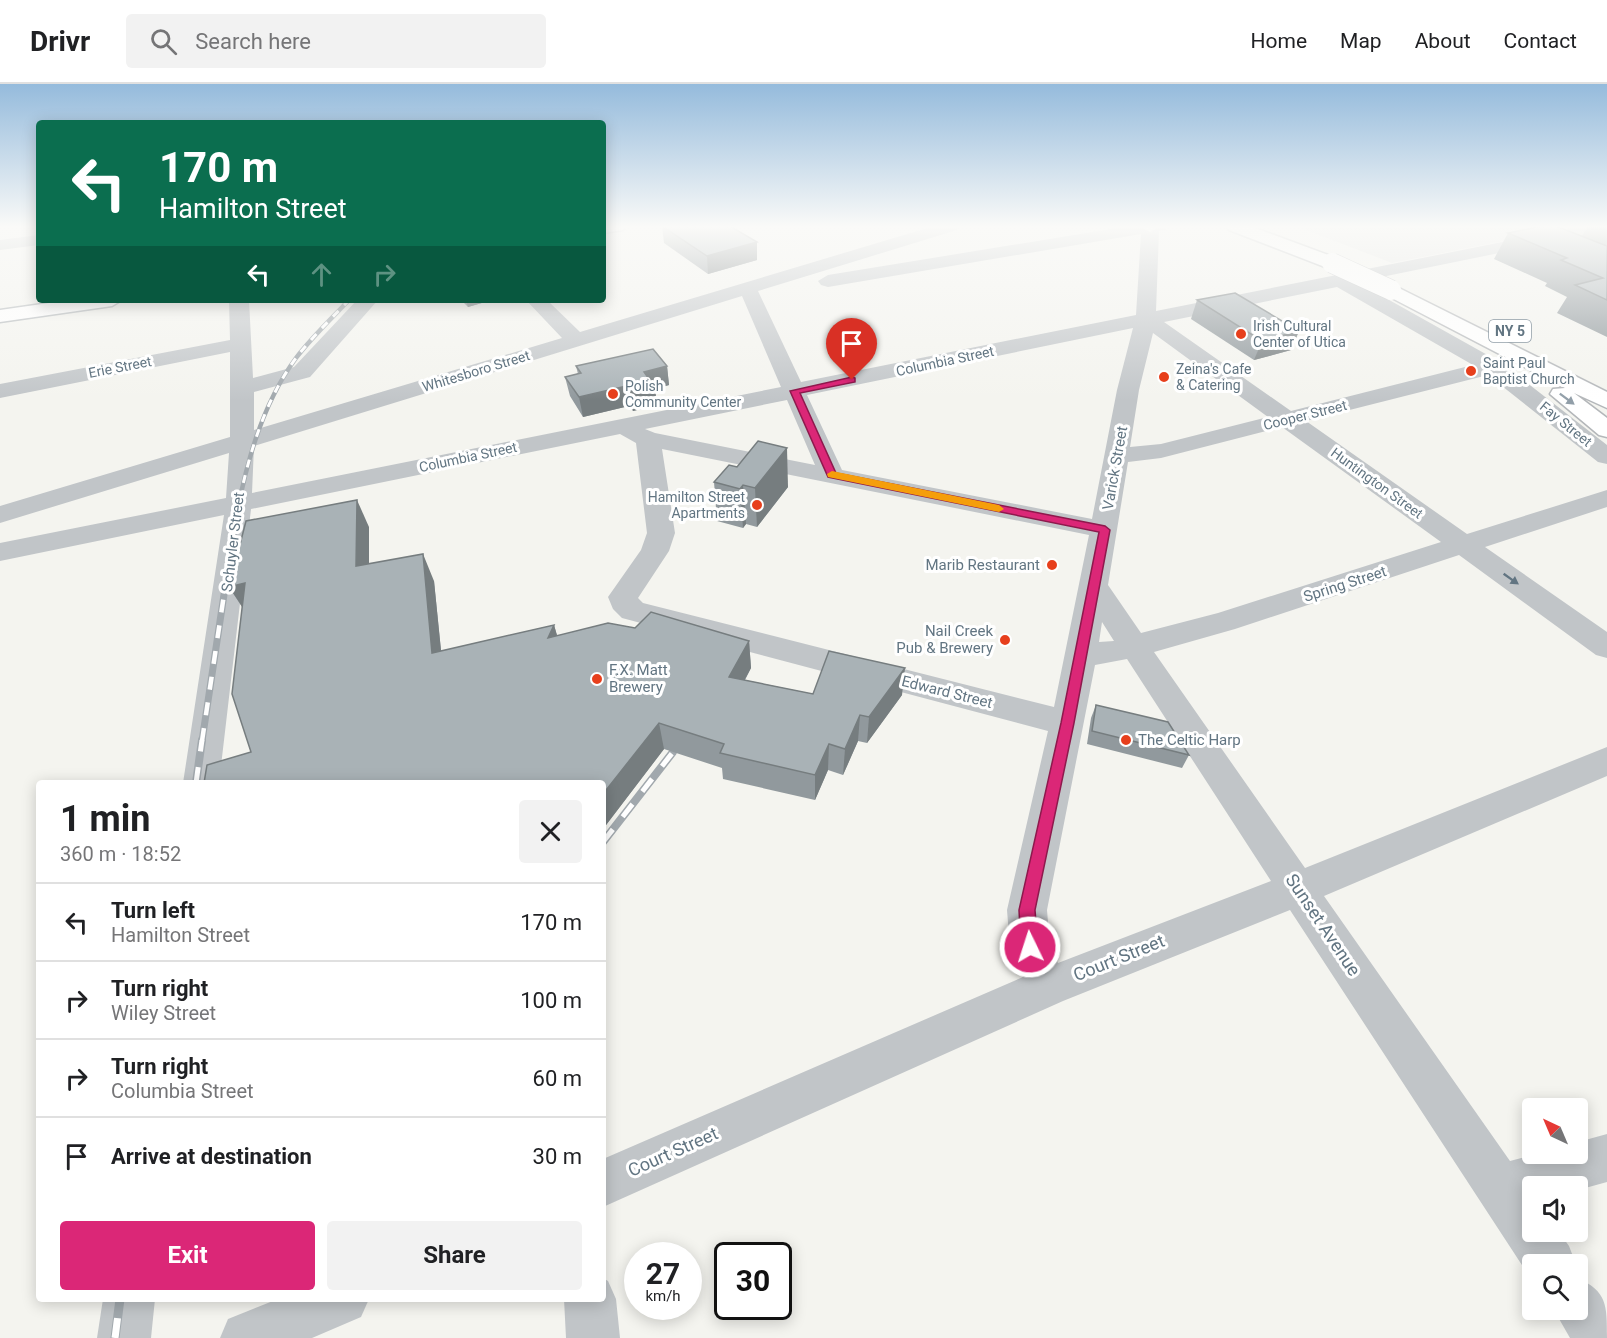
<!DOCTYPE html>
<html lang="en">
<head>
<meta charset="utf-8">
<style>
  body { margin:0; font-family:Roboto,sans-serif; background:#f2f2f2; color:#202124; height:100vh; display:flex; flex-direction:column; font-size:22px; white-space:nowrap }
  * { box-sizing:border-box; margin:0 }
  p { font-size:20px; color:#757577 }
  .icon { flex:none; width:33px; height:33px; fill:none; stroke:currentColor; stroke-width:2; stroke-linecap:round; stroke-linejoin:round }
  .map { position:relative; flex:1; overflow:hidden }
  .sheet { position:absolute; left:36px; top:696px; width:570px; height:522px; display:flex; flex-direction:column; background:#fff; border-radius:6px; box-shadow:0 3px 15px #0003 }
  .sheet>* { flex:none }
  .guide { position:absolute; left:36px; top:36px; width:570px; height:183px; border-radius:6px; box-shadow:0 3px 15px #0003; background:#0b6e4f; color:#fff; overflow:hidden }
  .needle { width:39px; rotate:316deg }
  .tools { position:absolute; left:1522px; top:1014px; display:grid; gap:12px }
  .tools a { display:grid; place-items:center; width:66px; height:66px; border-radius:6px; background:#fff; box-shadow:0 3px 15px #0003; font-size:30px }
  .speed { position:absolute; left:624px; top:1158px; display:flex; gap:12px; font-size:30px; font-weight:700; text-align:center }
  .speed>* { display:grid; place-content:center; width:78px; height:78px; border-radius:50%; background:#fff; box-shadow:0 3px 15px #0003; line-height:1 }
  .speed small { font-size:15px; font-weight:400 }
  .speed .limit { border:3px solid #111; border-radius:9px; background:#fff; color:#111 }
  .pin { position:absolute; display:grid; place-items:center; width:51px; height:51px; color:#fff; margin:-62px -26px; border-radius:50% 50% 50% 0; rotate:-45deg; box-shadow:0 0 6px #0007 }
  .pin .icon { rotate:45deg }
  .me { position:absolute; width:66px; margin:-33px; rotate:356deg; stroke-linejoin:round; filter:drop-shadow(0 0 4px #0008) }
  .turn { display:flex; align-items:center; gap:21px; height:126px; padding:0 24px; font-size:27px }
  .turn .icon { width:78px; height:78px; stroke-width:2.5 }
  .turn b { display:block; font-size:42px; line-height:51px }
  .lanes { display:flex; align-items:center; height:57px; padding:0 24px; background:#0003; justify-content:center; gap:30px; direction:ltr }
  .lanes .off { opacity:.35 }
  .round { display:grid; place-items:center; flex:none; width:63px; height:63px; border-radius:6px; background:#f2f2f2 }
  .summary { display:flex; align-items:center; justify-content:space-between; height:102px; padding:0 24px }
  h1 { font-size:36px; font-weight:700; line-height:45px }
  .action { display:flex; gap:12px; margin-top:auto; padding:12px 24px }
  .action a { flex:1; height:69px; border-radius:6px; background:#db2777; color:#fff; font-size:24px; font-weight:700; line-height:69px; text-align:center }
  .action a+a { background:#f2f2f2; color:#202124 }
  ul { padding:0; list-style:none }
  li { display:flex; align-items:center; gap:18px; height:78px; padding:0 24px; border-top:2px solid #e0e0e0 }
  li div { flex:1 }
  li b { display:block; font-size:22px }
  li em { font-style:normal }
  header { display:flex; align-items:center; gap:36px; box-sizing:border-box; height:84px; padding:0 30px; background:#fff; border-bottom:2px solid #e0e0e0 }
  header strong { font-size:28px }
  nav { display:flex; gap:33px; margin-inline-start:auto; font-size:21px }
  .search { width:420px; height:54px; background:#f2f2f2; display:flex; align-items:center; gap:15px; box-sizing:border-box; padding:0 21px; border-radius:6px; color:#757577; font-size:22px }
  .map>svg:first-child { display:block }
  .built { fill:#e4e5e3 }
  .lines { fill:none; stroke-linecap:round; stroke-linejoin:round }
  .major-casing { stroke:#b2b7ba; stroke-width:3 }
  .highway-casing { stroke:#b4b7ba; stroke-width:3 }
  .minor { fill:#c1c5c8; fill-rule:evenodd }
  .major { fill:#fff; fill-rule:evenodd }
  .highway { fill:#fff; fill-rule:evenodd }
  .rail-far3-casing { stroke:#a1a8ad; stroke-width:4.5 }
  .rail-far2-casing { stroke:#a1a8ad; stroke-width:7 }
  .rail-far1-casing { stroke:#a1a8ad; stroke-width:8 }
  .rail-casing { stroke:#a1a8ad; stroke-width:9 }
  .rail-far3 { stroke:#fff; stroke-width:3; stroke-dasharray:8; stroke-linecap:butt }
  .rail-far2 { stroke:#fff; stroke-width:4.5; stroke-dasharray:13; stroke-linecap:butt }
  .rail-far1 { stroke:#fff; stroke-width:5; stroke-dasharray:16; stroke-linecap:butt }
  .rail { stroke:#fff; stroke-width:7; stroke-dasharray:20; stroke-linecap:butt }
  .highway-bridge-casing { stroke:#b4b7ba; stroke-width:21; stroke-linecap:butt }
  .highway-bridge { stroke:#fff; stroke-width:20 }
  .wall { fill:#91999d }
  .shaded-wall { fill:#767d7f }
  .building { fill:#a9b2b6; stroke:#767d7f; stroke-width:1.5 }
  .oneway { fill:#919ea8 }
  .oneway2 { fill:#627582 }
  .route { fill:#db2777; stroke:#8e194d; stroke-width:1.5 }
  .slow { fill:#f59e0b }
  .poi-dot { fill:#e73f1c; stroke:#fff; stroke-width:2 }
  .labels { text-anchor:middle; stroke-width:6; stroke-linejoin:round; paint-order:stroke }
  .far-poi-label { font-size:14px; fill:#627582; stroke:#fff; text-anchor:start }
  .shield { fill:#fff; stroke:#919ea8; stroke-width:1.5 }
  .shield-label { font-size:14px; font-weight:bold; fill:#627582 }
  .far-street-label { font-size:14px; fill:#627582; stroke:#fff }
  .street-label { font-size:15px; fill:#627582; stroke:#fff }
  .poi-label { font-size:15px; fill:#627582; stroke:#fff; text-anchor:end }
  .near-street-label { font-size:18px; fill:#627582; stroke:#fff }
</style>
</head>
<body>
<header>
<strong>Drivr</strong>
<div class="search"><svg class="icon" aria-label="search" viewBox="0 0 24 24"><circle cx="10" cy="10" r="6"/><path d="M15 15l6 6"/></svg>Search here</div>
<nav><a>Home</a><a>Map</a><a>About</a><a>Contact</a></nav>
</header>
<div class="map">
<svg width="1607" height="1254" viewBox="0 0 1607 1254">
  <rect width="100%" height="100%" fill="#f4f4ef"/>
  <path class="built" d="M1296 142H1579L1392 179Z"/>
  <g class="lines">
    <defs>
      <g id="major">
        <path d="M603 142H626L623 146 603 149Z"/>
        <path d="M1138 142H1158L1159 143 1150 148Z"/>
        <path d="M70 216H122L112 222 0 238V226Z"/>
      </g>
      <g id="highway">
        <path d="M1226 142H1250L1339 175 1341 179 1339 183H1325L1229 146Z"/>
        <path d="M1391 200 1607 308V324L1574 309 1607 334V353L1599 351 1550 310 1553 305 1565 304 1384 210 1381 206 1384 202Z"/>
      </g>
    </defs>
    <use href="#major" class="major-casing"/>
    <use href="#highway" class="highway-casing"/>
    <g class="minor">
      <path d="M934 142H960L957 146 758 207 801 298 1136 231 1141 150 828 203 821 201 818 197 828 191 1129 142H1167L1165 146 1159 147 1156 227 1583 142H1607V147L1357 198 1500 278 1607 361V380L1598 378 1488 291 1306 337 1467 450 1607 406V423L1485 463 1607 548V574L1596 571 1459 471 1235 545 1154 568 1305 784 1607 663V692L1324 812 1510 1077 1537 1070H1578V1058L1607 1050V1098L1578 1106V1102H1533V1148H1559L1569 1162 1576 1180H1533V1198L1290 826 1063 917 603 1123V1075L1023 893 1010 863 1007 826 1048 647 622 534 613 525 608 513 641 466 647 449 636 359 620 350 251 425 219 699H183L224 431 0 477V459L226 414 229 369 0 439V422L230 353V268L0 314V300L230 256 229 216H249L253 294 294 283 357 216H378L310 293 254 308V346L562 254 526 216H547L580 248ZM1337 203 1473 281 1291 327 1164 238ZM742 212 781 303 252 409 254 362ZM1133 244 1117 306 1092 435 842 386 807 311ZM1153 249 1268 333 1161 360 1130 363 1139 306ZM787 316 815 381 655 349 645 345ZM1282 343 1441 458 1218 529 1141 549 1108 501 1128 378 1161 374ZM662 365 1089 451 1054 623 643 519 638 514 669 467 675 449ZM1102 538 1114 557 1099 558ZM1127 575 1271 797 1058 879 1050 862 1047 826 1095 581Z"/>
      <path d="M39 151V161L0 166V156Z"/>
      <path d="M603 1194 608 1197 616 1215 620 1254H566L564 1215H603Z"/>
      <path d="M1578 1194C1607 1208 1607 1220 1607 1254H1570L1554 1226H1578Z"/>
      <path d="M103 1215H155L151 1254H97Z"/>
      <path d="M278 1215H369L361 1233 312 1254H220L228 1235Z"/>
    </g>
    <use href="#major" class="major"/>
    <use href="#highway" class="highway"/>
    <defs>
      <path id="rail-far3" d="M234 446C244 387 260 323 296 274 312 253 331 235 349 216"/>
      <path id="rail-far2" d="M202 657 234 444"/>
      <g id="rail-far1">
        <path d="M196 699 202 656"/>
        <path d="M603 758 673 668"/>
      </g>
      <path id="rail" d="M115 1254 120 1215"/>
    </defs>
    <use href="#rail-far3" class="rail-far3-casing"/>
    <use href="#rail-far2" class="rail-far2-casing"/>
    <use href="#rail-far1" class="rail-far1-casing"/>
    <use href="#rail" class="rail-casing"/>
    <use href="#rail-far3" class="rail-far3"/>
    <use href="#rail-far2" class="rail-far2"/>
    <use href="#rail-far1" class="rail-far1"/>
    <use href="#rail" class="rail"/>
    <defs>
      <path id="highway-bridge" d="M1332 179 1391 206"/>
    </defs>
    <use href="#highway-bridge" class="highway-bridge-casing"/>
    <use href="#highway-bridge" class="highway-bridge"/>
  </g>
  <g class="wall">
    <path d="M662 142 757 158V176L708 190 664 159Z"/>
    <path d="M1588 142H1607V253L1557 229 1567 213 1545 202 1547 199 1494 175 1508 149 1582 152Z"/>
    <path d="M461 216H492L468 223Z"/>
    <path d="M1197 216 1299 247 1291 266 1254 276 1191 235Z"/>
    <path d="M576 282H667L669 301 655 305 657 321 633 327 629 322 583 333 570 312 565 293 578 290Z"/>
    <path d="M737 383 788 403 757 443 746 440 743 444 717 437 714 398Z"/>
    <path d="M369 443V479L434 497 441 567 554 541 557 552 635 544 749 557 751 584 745 596 813 610 902 611 867 659 858 657 843 691 828 686 815 716 723 695 722 684 664 665 603 745V699L251 668 242 523 229 503Z"/>
    <path d="M1096 621 1189 671 1182 684 1087 660 1091 634Z"/>
  </g>
  <g class="shaded-wall">
    <path d="M757 158V176L708 190 707 172Z"/>
    <path d="M466 216H492L468 223Z"/>
    <path d="M1299 247 1291 266 1254 276 1262 257Z"/>
    <path d="M667 282 669 301 655 305 657 321 633 327 630 308 644 288Z"/>
    <path d="M626 302 629 322 583 333 579 313Z"/>
    <path d="M787 364 788 403 757 443 755 404Z"/>
    <path d="M743 401 746 440 743 444 740 405Z"/>
    <path d="M357 416 369 443V509L356 482Z"/>
    <path d="M423 470 434 497 444 596 432 569Z"/>
    <path d="M245 499 247 530 229 503Z"/>
    <path d="M554 541 562 568 548 554Z"/>
    <path d="M749 557 751 584 732 619 729 593Z"/>
    <path d="M905 584 902 611 867 659 869 633Z"/>
    <path d="M860 631 858 657 843 691 845 665Z"/>
    <path d="M659 639 664 665 603 745V710Z"/>
    <path d="M829 660 828 686 815 716V691Z"/>
  </g>
  <g class="building">
    <path d="M662 142H730L757 158 707 172Z"/>
    <path d="M1542 142H1556L1607 162V216L1575 201 1603 194 1561 176 1567 174 1508 149Z"/>
    <path d="M1235 209 1299 247 1262 257 1197 216Z"/>
    <path d="M653 265 667 282 644 288 654 302 630 308 626 302 579 313 565 293 581 289 576 282Z"/>
    <path d="M758 357 787 364 755 404 743 401 740 405 714 398 729 381 737 383Z"/>
    <path d="M357 416 356 482 423 470 432 569 554 541 548 554 608 539 635 544 651 528 749 557 729 593 813 610 829 567 905 584 869 633 860 631 845 665 829 660 815 691 720 669 724 660 659 639 603 710V699H204L207 681 251 668 232 610 245 499 229 503 246 437Z"/>
    <path d="M1096 621 1168 638 1189 671 1092 647Z"/>
  </g>
  <defs><path id="oneway-solid" d="M-6-.8H1V-3.2L6.5 0L1 3.2V.8H-6Z" transform="scale(1.5)"/></defs>
  <use class="oneway" href="#oneway-solid" transform="translate(1567 315) rotate(37)"/>
  <use class="oneway2" href="#oneway-solid" transform="translate(1511 495) rotate(35)"/>
  <linearGradient id="sky" x2="0" y2="1"><stop stop-color="#95bbdc"/><stop offset="0.45" stop-color="#fafaf8"/><stop offset="1" stop-color="#fafaf8" stop-opacity="0"/></linearGradient>
  <rect width="1607" height="317" fill="url(#sky)"/>
  <path class="route" d="M852 293 855 294V298L800 309 836 389 1105 442 1110 446 1074 639 1035 826 1038 863 1036 869 1030 871 1024 869 1021 863 1019 826 1061 639 1099 448 828 393 790 307Z"/>
  <path class="slow" d="M832 387 999 421 1004 425 999 428 828 393 827 390Z"/>
  <g class="poi-dot">
    <circle cx="1241" cy="250" r="6"/>
    <circle cx="1471" cy="287" r="6"/>
    <circle cx="1164" cy="293" r="6"/>
    <circle cx="613" cy="310" r="6"/>
    <circle cx="757" cy="421" r="6"/>
    <circle cx="1052" cy="481" r="6"/>
    <circle cx="1005" cy="556" r="6"/>
    <circle cx="597" cy="595" r="6"/>
    <circle cx="1126" cy="656" r="6"/>
  </g>
  <g class="labels">
    <g class="far-poi-label">
      <text x="1253" y="247">Irish Cultural<tspan x="1253" dy="16">Center of Utica</tspan></text>
      <text x="1483" y="284">Saint Paul<tspan x="1483" dy="16">Baptist Church</tspan></text>
      <text x="1176" y="290">Zeina's Cafe<tspan x="1176" dy="16">&amp; Catering</tspan></text>
      <text x="625" y="307">Polish<tspan x="625" dy="16">Community Center</tspan></text>
      <text x="745" y="418" text-anchor="end">Hamilton Street<tspan x="745" dy="16">Apartments</tspan></text>
    </g>
    <rect class="shield" x="1489" y="236" width="42" height="22" rx="4.5"/>
    <g class="shield-label">
      <text x="1510" y="252">NY 5</text>
    </g>
    <g class="far-street-label">
      <text transform="translate(945 277) rotate(-12)" y="5">Columbia Street</text>
      <text transform="translate(120 283) rotate(-11)" y="5">Erie Street</text>
      <text transform="translate(476 287) rotate(-17)" y="5">Whitesboro Street</text>
      <text transform="translate(1305 331) rotate(-14)" y="5">Cooper Street</text>
      <text transform="translate(1566 340) rotate(39)" y="5">Fay Street</text>
      <text transform="translate(468 373) rotate(-12)" y="5">Columbia Street</text>
      <text transform="translate(1377 399) rotate(36)" y="5">Huntington Street</text>
    </g>
    <g class="street-label">
      <text transform="translate(1115 384) rotate(-80)" y="5">Varick Street</text>
      <text transform="translate(233 458) rotate(-83)" y="5">Schuyler Street</text>
      <text transform="translate(1345 500) rotate(-18)" y="5">Spring Street</text>
      <text transform="translate(947 608) rotate(14)" y="5">Edward Street</text>
    </g>
    <g class="poi-label">
      <text x="1040" y="486">Marib Restaurant</text>
      <text x="993" y="552">Nail Creek<tspan x="993" dy="17">Pub &amp; Brewery</tspan></text>
      <text x="609" y="591" text-anchor="start">F.X. Matt<tspan x="609" dy="17">Brewery</tspan></text>
      <text x="1138" y="661" text-anchor="start">The Celtic Harp</text>
    </g>
    <g class="near-street-label">
      <text transform="translate(1323 841) rotate(56)" y="6">Sunset Avenue</text>
      <text transform="translate(1119 874) rotate(-22)" y="6">Court Street</text>
      <text transform="translate(673 1068) rotate(-24)" y="6">Court Street</text>
    </g>
  </g>
</svg>
<div class="tools">
<a><svg class="needle" viewBox="-14 -14 28 28"><path d="M0-13l5 13h-10z" fill="#e53935"/><path d="M0 13l5-13h-10z" fill="#757577"/></svg></a>
<a><svg class="icon" aria-label="sound" viewBox="0 0 24 24"><path d="M4 9h4l5-4v14l-5-4H4zM17 9q2 3 0 6"/></svg></a>
<a><svg class="icon" aria-label="search" viewBox="0 0 24 24"><circle cx="10" cy="10" r="6"/><path d="M15 15l6 6"/></svg></a>
</div>
<div class="speed"><div>27<small>km/h</small></div><div class="limit">30</div></div>
<div class="pin" style="left:852px;top:296px;background:#d93025"><svg class="icon" aria-label="arrive" viewBox="0 0 24 24"><path d="M6 21V4h12l-3 4 3 4H6"/></svg></div>
<svg class="me" style="left:1030px;top:863px" viewBox="-20 -20 40 40"><circle r="17" fill="#db2777" stroke="#fff" stroke-width="3"/><path d="M0-11L8 9 0 5-8 9z" fill="#fff"/></svg>
<div class="guide">
<div class="turn"><svg class="icon" aria-label="left" viewBox="0 0 24 24"><path d="M17 20v-9H6M10 6l-5 5 5 5"/></svg><div><b>170 m</b>Hamilton Street</div></div>
<div class="lanes"><svg class="icon" aria-label="left" viewBox="0 0 24 24"><path d="M17 20v-9H6M10 6l-5 5 5 5"/></svg><svg class="icon off" aria-label="ahead" viewBox="0 0 24 24"><path d="M12 20V5M6 11l6-6 6 6"/></svg><svg class="icon off" aria-label="right" viewBox="0 0 24 24"><path d="M7 20v-9h11M14 6l5 5-5 5"/></svg></div>
</div>
<section class="sheet">
<div class="summary"><div><h1>1 min</h1><p>360 m · 18:52</p></div><a class="round"><svg class="icon" aria-label="close" viewBox="0 0 24 24"><path d="M6 6l12 12M18 6L6 18"/></svg></a></div>
<ul>
<li><svg class="icon" aria-label="left" viewBox="0 0 24 24"><path d="M17 20v-9H6M10 6l-5 5 5 5"/></svg><div><b>Turn left</b><p>Hamilton Street</p></div><em>170 m</em></li>
<li><svg class="icon" aria-label="right" viewBox="0 0 24 24"><path d="M7 20v-9h11M14 6l5 5-5 5"/></svg><div><b>Turn right</b><p>Wiley Street</p></div><em>100 m</em></li>
<li><svg class="icon" aria-label="right" viewBox="0 0 24 24"><path d="M7 20v-9h11M14 6l5 5-5 5"/></svg><div><b>Turn right</b><p>Columbia Street</p></div><em>60 m</em></li>
<li><svg class="icon" aria-label="arrive" viewBox="0 0 24 24"><path d="M6 21V4h12l-3 4 3 4H6"/></svg><div><b>Arrive at destination</b></div><em>30 m</em></li>
</ul>
<div class="action"><a>Exit</a><a>Share</a></div>
</section>
</div>
</body>
</html>
